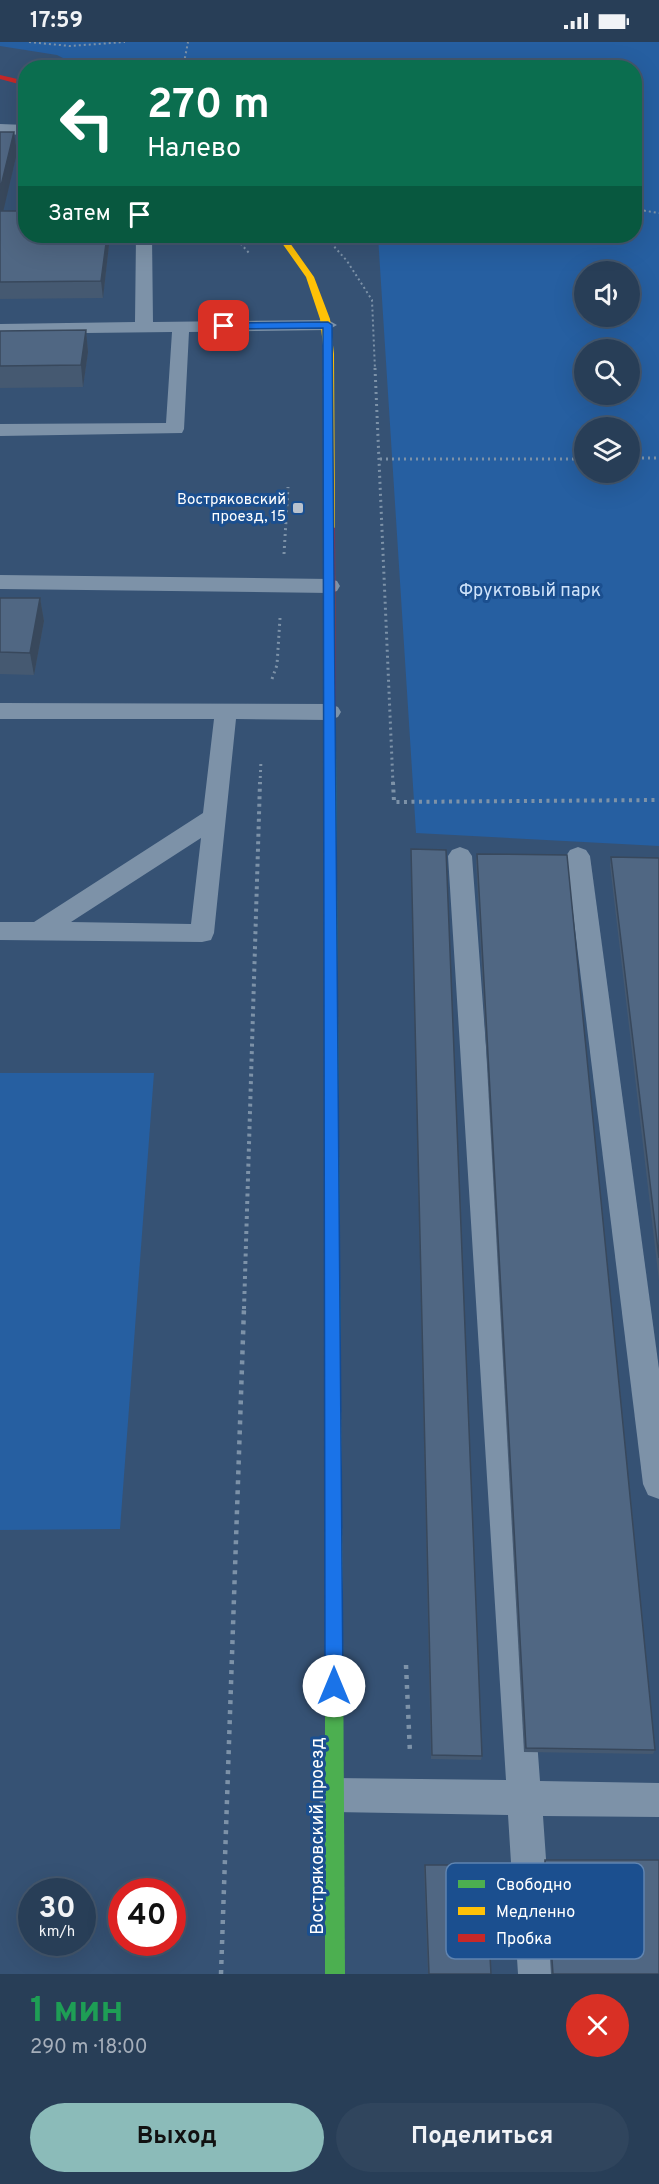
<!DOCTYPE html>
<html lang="ru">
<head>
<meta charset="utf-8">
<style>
  body { margin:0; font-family:Overpass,sans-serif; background:#30455d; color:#f1f3f6; height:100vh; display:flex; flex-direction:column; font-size:22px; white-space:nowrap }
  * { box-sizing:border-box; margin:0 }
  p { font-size:20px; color:#a5aeba }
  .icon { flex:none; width:33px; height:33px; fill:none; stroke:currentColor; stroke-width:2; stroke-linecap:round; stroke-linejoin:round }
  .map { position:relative; height:1932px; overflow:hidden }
  .panel { display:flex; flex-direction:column; background:#283e57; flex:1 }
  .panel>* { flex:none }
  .guide { position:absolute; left:18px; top:18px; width:624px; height:183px; border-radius:24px; box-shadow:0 6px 24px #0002,0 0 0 2px #44576d; background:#0b6e4f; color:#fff; overflow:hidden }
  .tools { position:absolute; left:574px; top:219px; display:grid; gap:12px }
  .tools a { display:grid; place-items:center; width:66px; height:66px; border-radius:50%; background:#283e57; box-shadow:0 6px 24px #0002,0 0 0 2px #44576d; font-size:30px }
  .speed { position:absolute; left:18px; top:1836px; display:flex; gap:12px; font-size:30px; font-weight:700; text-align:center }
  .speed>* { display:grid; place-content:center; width:78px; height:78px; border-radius:50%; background:#283e57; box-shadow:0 6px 24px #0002,0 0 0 2px #44576d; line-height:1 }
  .speed small { font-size:15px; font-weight:400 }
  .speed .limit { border:9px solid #d22; background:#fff; color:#111 }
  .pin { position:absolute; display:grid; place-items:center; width:51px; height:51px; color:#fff; margin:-26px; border-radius:12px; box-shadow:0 3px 9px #0006 }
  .me { position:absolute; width:66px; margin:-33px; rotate:0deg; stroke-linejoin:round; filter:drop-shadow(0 0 4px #0008) }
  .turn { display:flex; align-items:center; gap:21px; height:126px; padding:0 30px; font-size:27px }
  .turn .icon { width:78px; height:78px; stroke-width:2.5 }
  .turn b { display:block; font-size:42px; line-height:51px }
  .then { display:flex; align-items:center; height:57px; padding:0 30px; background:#0003; gap:12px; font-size:22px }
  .round { display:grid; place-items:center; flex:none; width:63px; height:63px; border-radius:32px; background:#30455d }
  .summary { display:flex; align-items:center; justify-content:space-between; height:102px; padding:0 30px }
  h1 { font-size:36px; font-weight:700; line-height:45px; color:#1e9e55 }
  .cta { display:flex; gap:12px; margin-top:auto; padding:12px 30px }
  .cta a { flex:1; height:69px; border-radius:36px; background:#8bbbb9; color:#111; font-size:24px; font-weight:700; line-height:69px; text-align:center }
  .cta a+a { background:#30455d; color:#f1f3f6 }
  .status { display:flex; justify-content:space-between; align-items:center; height:42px; padding:0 30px; background:#283e57; direction:ltr }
  .status svg { height:16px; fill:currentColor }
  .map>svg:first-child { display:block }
  .green { fill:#265fa1; fill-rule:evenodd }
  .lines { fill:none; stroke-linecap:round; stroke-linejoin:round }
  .path-far3 { stroke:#7d92a8; stroke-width:2; stroke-dasharray:2 3; stroke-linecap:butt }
  .path-far2 { stroke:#7d92a8; stroke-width:3; stroke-dasharray:2 4; stroke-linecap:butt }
  .path-far1 { stroke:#7d92a8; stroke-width:4; stroke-dasharray:3 4.5; stroke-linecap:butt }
  .path { stroke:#7d92a8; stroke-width:4.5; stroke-dasharray:4 6; stroke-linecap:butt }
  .lane { fill:#7d92a8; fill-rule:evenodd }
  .fast { fill:#4caf50; fill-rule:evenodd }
  .slow { fill:#ffc107; fill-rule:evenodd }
  .jam { fill:#c62828; fill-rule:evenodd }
  .wall { fill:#455971 }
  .shaded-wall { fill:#38485c }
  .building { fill:#506783; stroke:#38485c; stroke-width:1.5 }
  .route { fill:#1a73e8; stroke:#114b97; stroke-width:1.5 }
  .poi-dot { fill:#b9c2ce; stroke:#1b4f8f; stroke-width:2 }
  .labels { text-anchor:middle; stroke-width:6; stroke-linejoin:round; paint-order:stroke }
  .far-poi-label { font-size:15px; fill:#fff; stroke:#1b4f8f; text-anchor:end }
  .park-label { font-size:18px; fill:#cfe3fa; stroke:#1b4f8f }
  .street-label { font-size:18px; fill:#fff; stroke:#1b4f8f }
  .key { fill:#1b4f8f; stroke:#5f84b1; stroke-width:1.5 }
  .key-label { font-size:16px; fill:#fff }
</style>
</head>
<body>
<div class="status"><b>17:59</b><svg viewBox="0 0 49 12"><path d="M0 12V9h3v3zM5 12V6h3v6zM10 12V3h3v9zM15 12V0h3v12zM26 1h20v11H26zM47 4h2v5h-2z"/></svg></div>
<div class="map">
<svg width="659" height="1932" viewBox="0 0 659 1932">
  <rect width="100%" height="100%" fill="#365274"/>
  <g class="green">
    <path d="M0 0H659V804L416 791 378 194H634V26H83L57 13 0 4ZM585 230H630V274H585ZM585 308H630V352H585ZM585 386H630V430H585Z"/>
    <path d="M0 1031H154L120 1487 0 1488Z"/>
  </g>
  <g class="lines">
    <g class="path-far3">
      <path d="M29 0 70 4 125 0"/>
      <path d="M183 26 188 0"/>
      <path d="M634 167 659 171"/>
      <path d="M234 194 249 211"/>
      <path d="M331 201 347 219 372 258 375 328"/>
    </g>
    <g class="path-far2">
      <path d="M375 326 393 742"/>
      <path d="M630 416H659"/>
      <path d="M380 417H585"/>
      <path d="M284 512 288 445"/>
      <path d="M272 637 277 623 280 576"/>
      <path d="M260 742 261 718"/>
    </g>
    <g class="path-far1">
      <path d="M393 740 394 760 659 758"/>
      <path d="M244 1267 260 740"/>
    </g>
    <g class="path">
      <path d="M406 1623 410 1711"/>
      <path d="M221 1932 244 1266"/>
    </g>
    <g class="lane">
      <path d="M0 82 26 83V93L0 92Z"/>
      <path d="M136 194H152L153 280 328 278 337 283 328 288 189 290 184 387 182 391 0 394V382L166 381 172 290 0 292V282L135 280Z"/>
      <path d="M0 533 330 537 337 539 340 544 337 549 330 551 0 547Z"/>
      <path d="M0 661 330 662 338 665 341 670 338 675 330 678 236 677 214 891 211 898 202 900 0 898V880H34L203 771 214 677H0ZM201 796 191 882 71 880Z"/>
      <path d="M460 805 468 808 472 814 540 1739 659 1741V1775L543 1774 554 1932H518L508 1773 334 1770 322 1765 317 1753 322 1741 334 1736 506 1738 448 814 452 808Z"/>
      <path d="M578 805 586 808 590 814 659 1327V1457L648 1453 643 1442 566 814 570 808Z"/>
    </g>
    <g class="fast">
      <path d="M330 701 336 705 341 1367 339 1372 333 1374 327 1372 325 1367 324 705Z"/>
      <path d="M334 1589 340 1592 343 1598 345 1932H325V1598L328 1592Z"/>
    </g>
    <g class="slow">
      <path d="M277 194H285L314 235 330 277 334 312 335 486 330 489 325 486 324 312 320 277 306 235Z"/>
      <path d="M333 1360 339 1362 341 1367 343 1598 340 1604 334 1607 328 1604 325 1598V1367L327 1362Z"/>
    </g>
    <g class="jam">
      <path d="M0 33 26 39V44L0 37Z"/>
      <path d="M330 483 335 486 336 705 330 709 324 705 325 486Z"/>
    </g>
  </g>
  <g class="wall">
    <path d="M0 90H14L17 111 3 169 110 194 103 256 0 257Z"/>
    <path d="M86 288 88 310 83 345 0 346V289Z"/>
    <path d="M0 556H40L44 579 34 633 0 632Z"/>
    <path d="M411 807 482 1714 481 1718 431 1717Z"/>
    <path d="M477 812 655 1708 653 1712 524 1710 476 819Z"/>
    <path d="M611 815 659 816V1239L610 823Z"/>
    <path d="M545 1818 659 1932H551L544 1821Z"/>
    <path d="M425 1823 491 1932H428L424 1826Z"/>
  </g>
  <g class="shaded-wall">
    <path d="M14 90 17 111 0 183V148Z"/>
    <path d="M107 194H110L103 256 101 239Z"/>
    <path d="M86 288 88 310 83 345 81 323Z"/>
    <path d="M40 556 44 579 34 633 30 611Z"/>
  </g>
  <g class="building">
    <path d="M0 90H14L0 148Z"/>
    <path d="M0 169H26V194H107L101 239 0 240Z"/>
    <path d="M86 288 81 323 0 324V289Z"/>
    <path d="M0 556H40L30 611 0 610Z"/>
    <path d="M411 807 446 808 482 1714 432 1713Z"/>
    <path d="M477 812 567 813 655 1708 526 1706Z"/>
    <path d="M611 815 659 816V1216Z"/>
    <path d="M545 1818H659V1932H553Z"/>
    <path d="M425 1823H485L491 1932H429Z"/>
  </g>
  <path class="route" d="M328 280 332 283 343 1644 340 1651 334 1653 328 1651 325 1644 323 286 224 287 219 284 224 281Z"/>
  <rect class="poi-dot" x="292" y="460" width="12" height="12" rx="3"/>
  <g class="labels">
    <g class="far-poi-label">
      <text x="286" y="462">Востряковский<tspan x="286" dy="17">проезд, 15</tspan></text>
    </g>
    <g class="park-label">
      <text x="530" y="554">Фруктовый парк</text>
    </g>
    <g class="street-label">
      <text transform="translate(317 1794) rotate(-90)" y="6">Востряковский проезд</text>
    </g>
  </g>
  <rect x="446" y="1821" width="198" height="96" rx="9" class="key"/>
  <rect x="458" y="1838" width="27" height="8" fill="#4caf50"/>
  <rect x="458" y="1865" width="27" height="8" fill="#ffc107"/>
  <rect x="458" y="1892" width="27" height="8" fill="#c62828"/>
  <g class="key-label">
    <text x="496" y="1848">Свободно</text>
    <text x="496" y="1875">Медленно</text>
    <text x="496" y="1902">Пробка</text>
  </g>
</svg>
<div class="tools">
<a><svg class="icon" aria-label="sound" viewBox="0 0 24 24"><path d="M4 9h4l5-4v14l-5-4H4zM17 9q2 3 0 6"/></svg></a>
<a><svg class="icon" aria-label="search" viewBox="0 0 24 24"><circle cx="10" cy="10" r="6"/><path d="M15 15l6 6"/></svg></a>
<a><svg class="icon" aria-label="layers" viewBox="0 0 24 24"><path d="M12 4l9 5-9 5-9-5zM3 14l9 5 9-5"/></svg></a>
</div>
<div class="speed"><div>30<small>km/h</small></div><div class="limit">40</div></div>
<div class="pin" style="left:224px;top:284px;background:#d93025"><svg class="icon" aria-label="arrive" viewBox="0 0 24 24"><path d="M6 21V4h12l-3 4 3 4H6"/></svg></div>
<svg class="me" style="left:334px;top:1644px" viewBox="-20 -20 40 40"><circle r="19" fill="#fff"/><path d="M0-13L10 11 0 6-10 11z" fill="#1a73e8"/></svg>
<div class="guide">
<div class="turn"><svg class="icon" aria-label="left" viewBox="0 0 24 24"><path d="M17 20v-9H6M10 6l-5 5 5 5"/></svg><div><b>270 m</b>Налево</div></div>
<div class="then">Затем<svg class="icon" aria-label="arrive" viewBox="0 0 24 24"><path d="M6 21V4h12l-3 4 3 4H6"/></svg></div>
</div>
</div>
<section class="panel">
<div class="summary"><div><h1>1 мин</h1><p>290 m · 18:00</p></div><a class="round" style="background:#d93025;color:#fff"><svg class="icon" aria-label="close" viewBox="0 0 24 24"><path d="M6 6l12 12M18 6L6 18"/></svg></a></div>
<div class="cta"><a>Выход</a><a>Поделиться</a></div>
</section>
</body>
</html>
